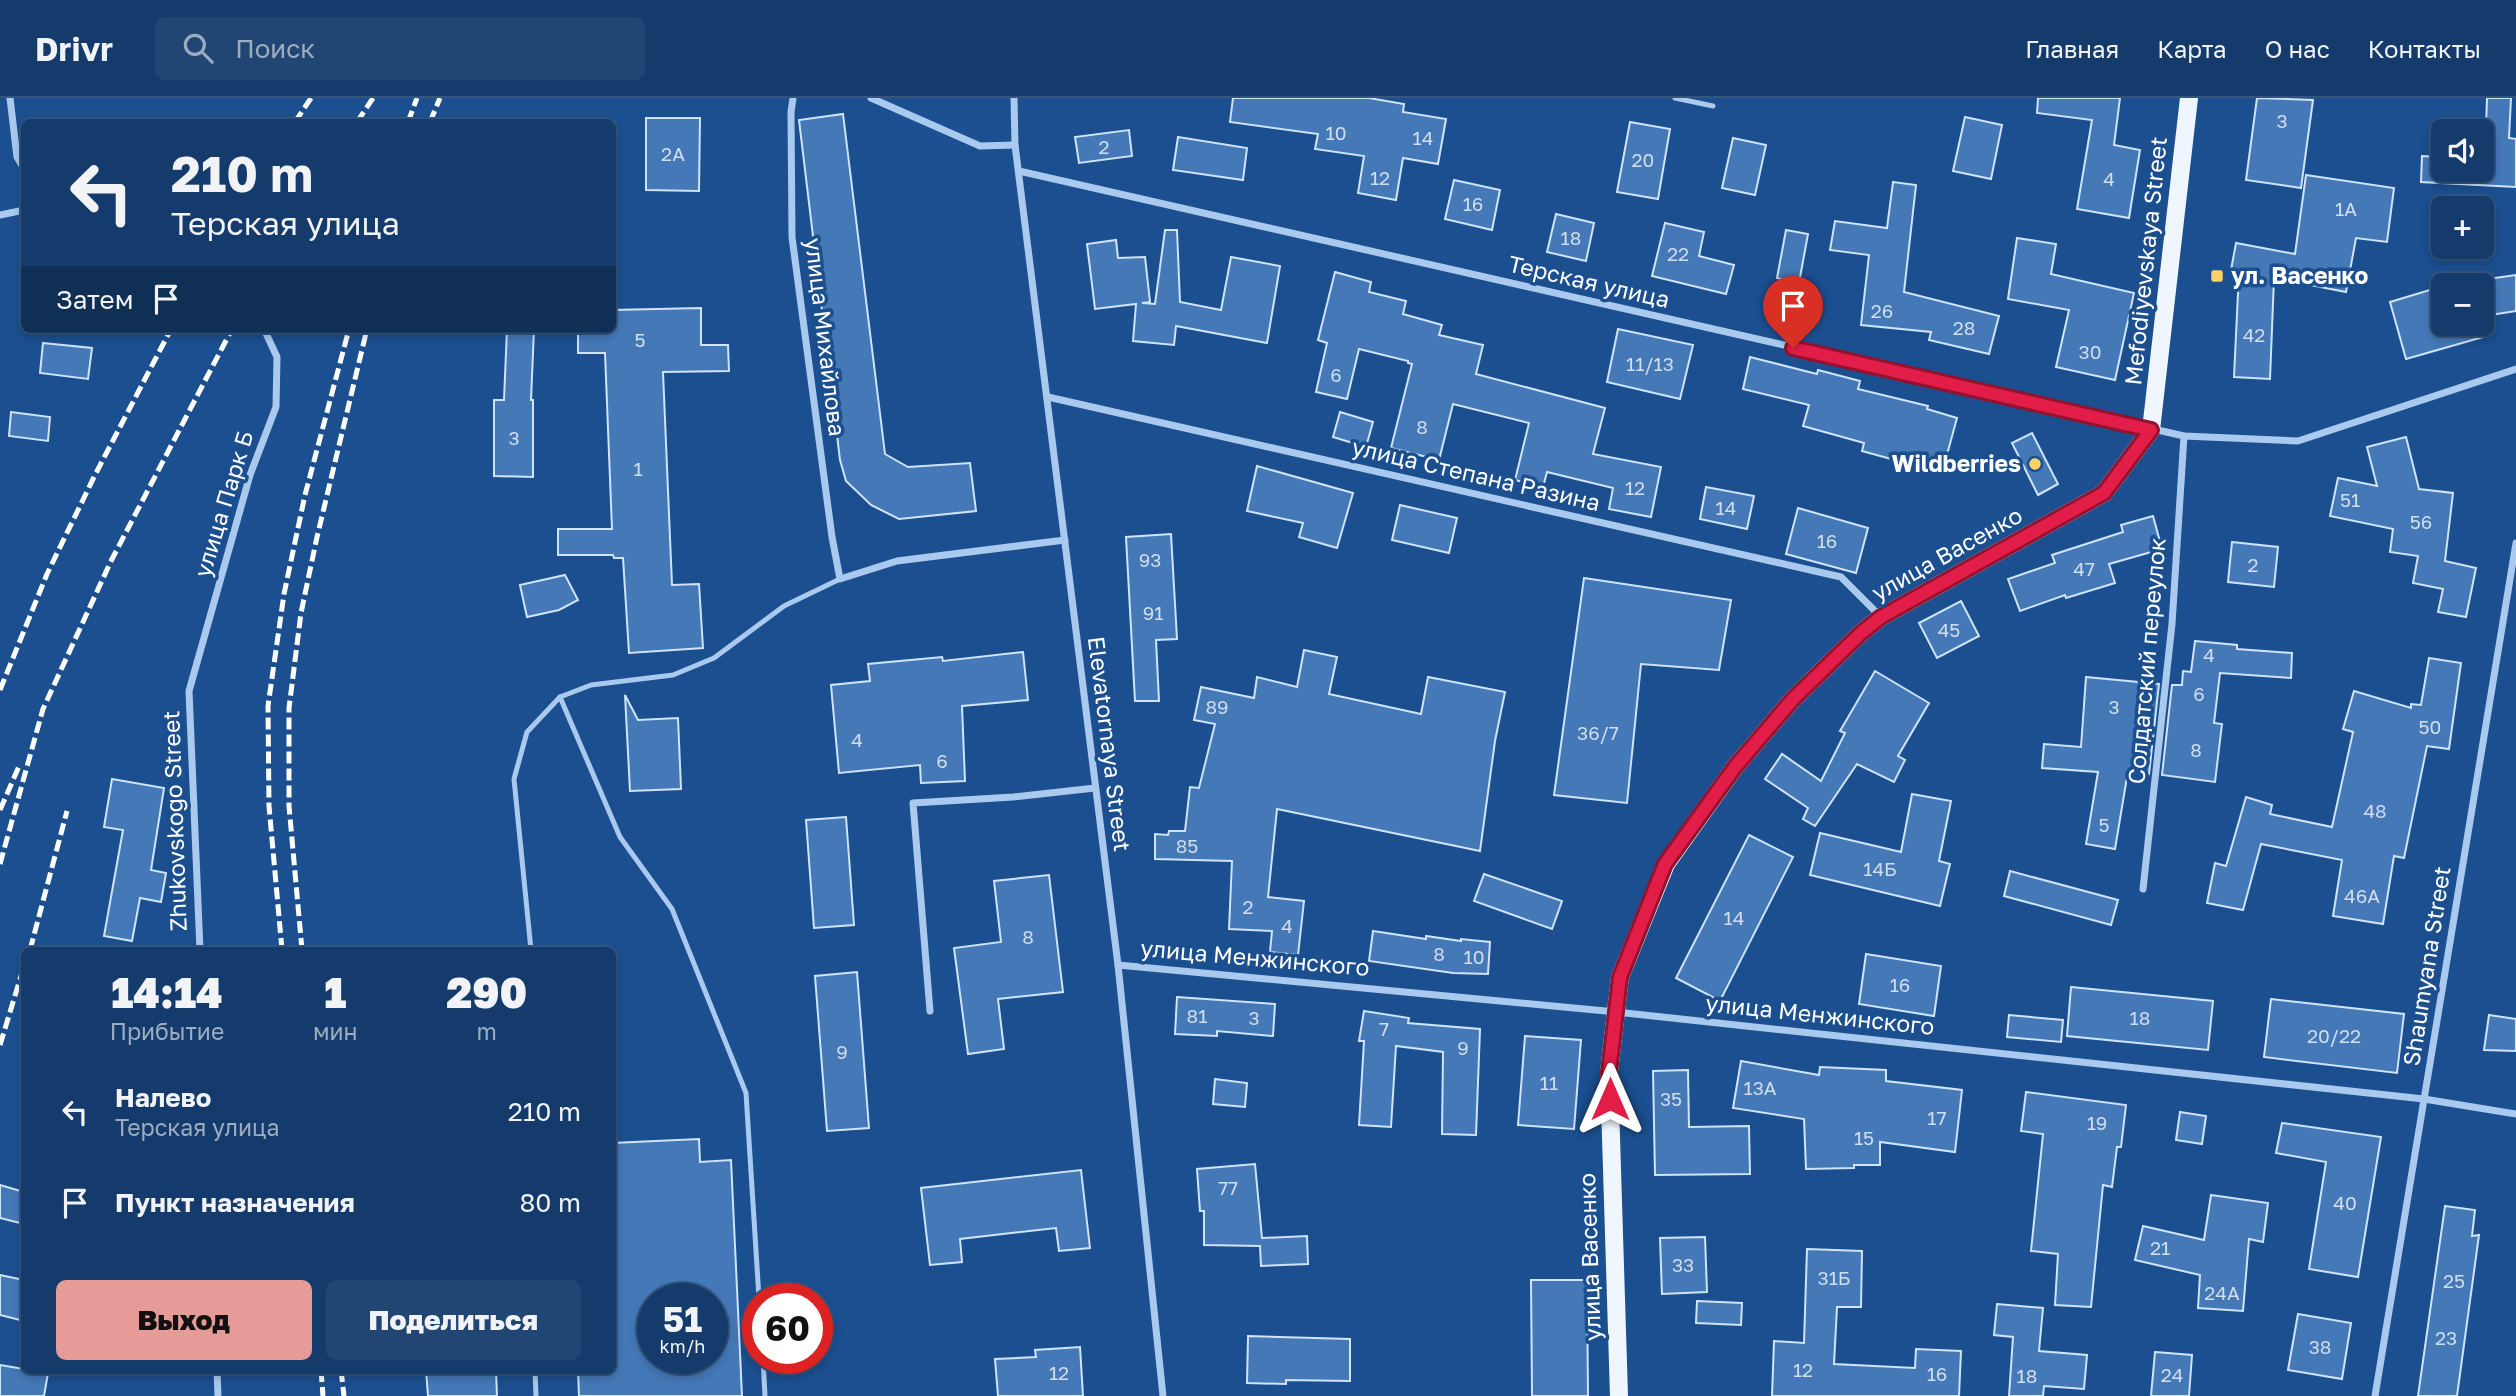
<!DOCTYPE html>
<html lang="ru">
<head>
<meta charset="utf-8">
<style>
  body { margin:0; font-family:"Golos Text",sans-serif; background:#214673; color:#f1f3f6; height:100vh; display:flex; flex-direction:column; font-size:26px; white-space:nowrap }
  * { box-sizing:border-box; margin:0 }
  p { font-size:23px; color:#9dadc1 }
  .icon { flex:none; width:38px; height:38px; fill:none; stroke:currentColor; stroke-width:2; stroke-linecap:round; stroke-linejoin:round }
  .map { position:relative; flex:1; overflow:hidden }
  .sheet { position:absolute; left:21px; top:849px; width:595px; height:427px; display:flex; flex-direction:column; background:#143b6b; border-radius:10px; box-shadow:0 4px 10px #0003,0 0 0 2px #33557e }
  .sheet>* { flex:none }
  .banner { position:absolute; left:21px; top:21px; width:595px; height:214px; border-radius:10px; box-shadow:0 4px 10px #0003,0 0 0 2px #33557e; background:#143b6b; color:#f1f3f6; overflow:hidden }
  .tools { position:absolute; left:2431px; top:21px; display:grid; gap:14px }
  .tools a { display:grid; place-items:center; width:63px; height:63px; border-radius:10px; background:#143b6b; box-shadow:0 4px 10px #0003,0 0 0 2px #33557e; font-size:35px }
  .speed { position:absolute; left:637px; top:1185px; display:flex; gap:14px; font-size:35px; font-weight:700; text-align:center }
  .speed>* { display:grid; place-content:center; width:91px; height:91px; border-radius:50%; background:#143b6b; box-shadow:0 4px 10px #0003,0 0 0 2px #33557e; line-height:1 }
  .speed small { font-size:18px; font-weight:400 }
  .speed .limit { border:10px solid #d22; background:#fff; color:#111 }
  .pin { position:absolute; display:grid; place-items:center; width:60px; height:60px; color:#fff; margin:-72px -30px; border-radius:50% 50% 50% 0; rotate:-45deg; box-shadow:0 0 7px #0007 }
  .pin .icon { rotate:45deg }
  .me { position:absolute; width:77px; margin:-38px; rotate:0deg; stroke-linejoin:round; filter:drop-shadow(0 0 5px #0008) }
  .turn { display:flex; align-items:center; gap:24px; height:147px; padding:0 35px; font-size:32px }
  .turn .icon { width:91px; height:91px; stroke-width:2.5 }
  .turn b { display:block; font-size:49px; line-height:60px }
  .then { display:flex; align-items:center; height:66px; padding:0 35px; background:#0003; gap:14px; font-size:26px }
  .eta { display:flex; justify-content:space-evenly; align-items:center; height:119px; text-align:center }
  .eta b { font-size:42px; font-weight:800; line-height:49px }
  .cta { display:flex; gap:14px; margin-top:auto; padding:14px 35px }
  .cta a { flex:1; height:80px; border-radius:10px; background:#e69b98; color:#111; font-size:28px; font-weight:800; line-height:80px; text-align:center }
  .cta a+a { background:#214673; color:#f1f3f6 }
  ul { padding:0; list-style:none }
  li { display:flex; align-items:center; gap:21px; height:91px; padding:0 35px }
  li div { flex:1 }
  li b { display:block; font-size:26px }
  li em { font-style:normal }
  header { display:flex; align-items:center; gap:42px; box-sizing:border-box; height:98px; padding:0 35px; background:#143b6b; border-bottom:2px solid #33557e }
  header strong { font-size:33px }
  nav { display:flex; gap:38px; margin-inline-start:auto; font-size:24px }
  .search { width:490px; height:63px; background:#214673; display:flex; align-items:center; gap:18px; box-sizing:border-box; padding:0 24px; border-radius:10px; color:#9dadc1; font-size:26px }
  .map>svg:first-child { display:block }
  .building { fill:#4478b7; stroke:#cfe3fa; stroke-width:2; fill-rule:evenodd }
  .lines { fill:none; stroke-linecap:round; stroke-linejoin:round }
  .service { stroke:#a9c9ee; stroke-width:5 }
  .minor { stroke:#a9c9ee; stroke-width:7 }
  .primary { stroke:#f0f6ff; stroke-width:18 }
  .rail { stroke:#fff; stroke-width:5; stroke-dasharray:12 5; stroke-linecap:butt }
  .route-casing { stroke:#92132f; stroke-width:18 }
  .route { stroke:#e11d48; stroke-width:12 }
  .poi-dot { fill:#ffd166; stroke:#1b4f8f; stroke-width:2.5 }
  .labels { text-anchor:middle; stroke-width:7; stroke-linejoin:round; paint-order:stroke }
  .number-label { font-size:19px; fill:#d0dded }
  .street-label { font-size:23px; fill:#fff; stroke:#1b4f8f }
  .poi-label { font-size:23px; font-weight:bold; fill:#fff; stroke:#1b4f8f; text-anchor:start }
</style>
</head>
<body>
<header>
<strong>Drivr</strong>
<div class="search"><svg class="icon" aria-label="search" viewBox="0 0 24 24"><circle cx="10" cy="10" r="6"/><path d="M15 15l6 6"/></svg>Поиск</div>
<nav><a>Главная</a><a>Карта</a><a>О нас</a><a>Контакты</a></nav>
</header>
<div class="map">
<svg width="2516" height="1298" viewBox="0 0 2516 1298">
  <rect width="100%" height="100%" fill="#1b4f8f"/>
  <g class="building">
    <path d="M1233 0H1369L1404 6 1403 14 1446 21 1438 66 1403 60 1396 102 1358 95 1364 58 1315 51 1318 36 1230 24Z"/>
    <path d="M2038 0H2120L2114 47 2140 52 2129 120 2077 111 2092 22 2037 15Z"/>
    <path d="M2257 0 2313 2 2301 90 2246 82Z"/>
    <path d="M2487 0H2511L2509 40 2516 41V89L2421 84 2422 58 2443 59V72H2482V61H2485Z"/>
    <path d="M843 16 885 356 908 369 970 365 976 413 899 421 871 407 846 383 840 362 799 22Z"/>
    <path d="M1965 19 2002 27 1991 81 1953 73Z"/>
    <path d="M646 20H700L699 93 646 92Z"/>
    <path d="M1630 24 1670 31 1658 101 1617 94Z"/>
    <path d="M1129 32 1132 58 1079 65 1075 39Z"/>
    <path d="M1178 39 1247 50 1243 82 1173 72Z"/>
    <path d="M1733 40 1766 47 1755 97 1722 90Z"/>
    <path d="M2306 77 2394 90 2387 144 2356 140 2346 194 2274 180 2270 281 2234 279 2239 174 2231 172 2236 145 2295 156Z"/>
    <path d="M1454 82 1500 92 1492 132 1445 121Z"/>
    <path d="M1893 84 1916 87 1904 194 1999 218 1989 256 1929 242 1931 234 1861 227 1869 157 1830 152 1835 123 1887 130Z"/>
    <path d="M1556 116 1594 125 1586 163 1547 154Z"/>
    <path d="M1665 125 1704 134 1699 158 1734 167 1726 196 1652 178Z"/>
    <path d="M1165 132H1177L1180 204 1221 212 1231 159 1280 168 1267 245 1176 228 1174 247 1133 243 1136 206 1095 211 1087 146 1116 142 1118 160 1145 159 1150 204 1142 205 1155 206Z"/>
    <path d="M1786 132 1808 136 1799 185 1777 180Z"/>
    <path d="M2017 140 2056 146 2051 176 2134 195 2115 282 2056 269 2069 212 2008 201Z"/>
    <path d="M1335 174 1371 184 1369 194 1406 203 1403 216 1442 227 1439 237 1483 247 1476 276 1605 310 1593 356 1661 369 1651 419 1609 411 1613 390 1547 374 1543 389 1515 382 1529 325 1453 306 1439 362 1391 350 1412 266 1408 265V263L1359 251 1347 301 1316 294 1327 245 1318 242Z"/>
    <path d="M2516 177V213L2484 218 2490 237 2406 261 2390 204 2443 188V226H2482V187H2446L2473 179 2474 183Z"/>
    <path d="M701 210V247H728L729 273 663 274 672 487 699 486 703 550 629 555 623 460H614L613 457H558V431H612L605 255H578V231H612V212Z"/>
    <path d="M507 231H534L531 302H533V379L494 378V302H504Z"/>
    <path d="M1618 231 1693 247 1680 301 1607 284Z"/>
    <path d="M43 245 92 250 88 281 40 275Z"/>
    <path d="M1750 259 1817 276 1818 272 1860 283 1858 291 1928 308 1927 311 1957 320 1945 364 1916 356 1913 367 1862 353 1864 345 1803 328 1809 307 1743 291Z"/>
    <path d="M11 314 50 319 48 343 9 338Z"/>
    <path d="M1340 314 1373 324 1366 349 1333 339Z"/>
    <path d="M2032 335 2058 386 2038 397 2012 345Z"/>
    <path d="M2406 339 2419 391 2453 395 2445 463 2476 470 2466 519 2438 514 2443 491 2413 485 2418 458 2390 454 2393 431 2330 418 2338 380 2377 388 2367 349Z"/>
    <path d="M1257 368 1353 395 1337 450 1299 439 1303 425 1247 413Z"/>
    <path d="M1706 389 1754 398 1747 431 1700 421Z"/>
    <path d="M1400 407 1457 420 1449 455 1392 442Z"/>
    <path d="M1798 410 1868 430 1856 475 1786 456Z"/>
    <path d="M2153 418 2162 451 2109 466 2115 485 2066 500 2065 497 2020 513 2008 481 2055 465 2052 457 2123 434 2121 427Z"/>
    <path d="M1171 436 1177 541 1156 542 1159 603H1135L1126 439Z"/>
    <path d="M2232 444 2278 449 2274 489 2228 484Z"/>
    <path d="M565 477 578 502 559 512 527 519 520 487Z"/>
    <path d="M1584 480 1731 502 1719 572 1641 566 1627 705 1554 697Z"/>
    <path d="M1961 503 1979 538 1937 560 1919 525Z"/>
    <path d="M2195 543 2237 547V551L2292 555 2291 580 2220 575 2214 625 2222 626 2215 684 2162 677 2172 587H2182L2183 573 2191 574Z"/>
    <path d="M1304 552 1337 559 1329 596 1421 616 1428 579 1505 594 1495 643 1480 753 1277 711 1268 799 1304 803 1298 857 1270 854 1272 833 1229 831 1232 763 1155 761V736L1168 737 1169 733H1185L1190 689 1199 690 1215 626 1194 622 1201 589 1254 600 1257 579 1297 589Z"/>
    <path d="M1023 554 1028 602 962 608 965 683 921 685 920 667 839 675 831 587 870 583 868 566 942 559 943 563Z"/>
    <path d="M2429 560 2461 565 2449 651 2427 648 2404 760 2394 758 2383 826 2333 818 2342 762 2261 746 2243 812 2207 805 2215 765 2226 768 2246 699 2272 707 2270 716 2332 729 2353 634 2343 631 2354 593 2411 610V606L2421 607Z"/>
    <path d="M1875 573 1929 605 1898 658 1905 662 1894 684 1857 666 1815 728 1803 721 1808 710 1765 681 1782 656 1821 683 1845 635 1840 633Z"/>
    <path d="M2086 579 2159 586 2149 676 2128 673 2115 751 2086 746 2098 674 2042 670 2044 646 2081 649Z"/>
    <path d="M625 597 638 622 678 620 681 691 630 693Z"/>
    <path d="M112 681 164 690 151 772 166 775 161 804 140 800 132 843 104 838 123 732 104 729Z"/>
    <path d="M1912 696 1951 703 1939 763 1950 766 1940 808 1810 777 1820 735 1901 754Z"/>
    <path d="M846 719 854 827 814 830 806 722Z"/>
    <path d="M1749 737 1793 759 1720 903 1676 880Z"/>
    <path d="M2010 773 2118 802 2111 827 2004 798Z"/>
    <path d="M1484 776 1562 803 1552 831 1474 803Z"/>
    <path d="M1049 777 1063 894 998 901 1004 951 968 956 954 850 1001 844 994 783Z"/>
    <path d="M1373 833 1426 841V838L1461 843V841L1490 844 1488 876 1453 875 1369 863Z"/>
    <path d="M1866 856 1941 868 1934 918 1859 906Z"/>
    <path d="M857 874 869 1030 827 1033 815 878Z"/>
    <path d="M2071 889 2213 903 2208 952 2067 938Z"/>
    <path d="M1177 899 1275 906 1273 938 1217 933V938L1175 936Z"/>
    <path d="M2271 901 2404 916 2397 975 2264 959Z"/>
    <path d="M1364 913 1409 920 1408 925 1480 931 1476 1037 1442 1036 1443 954 1396 948 1391 1029 1359 1027 1364 943H1359Z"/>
    <path d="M2009 917 2063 922 2061 944 2007 939Z"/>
    <path d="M2489 917 2516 921V953L2484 952Z"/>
    <path d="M1525 938 1581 942 1574 1031 1518 1027Z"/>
    <path d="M1741 963 1819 977 1820 969 1886 972V983L1962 992 1955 1054 1880 1044V1067H1854V1070L1806 1071 1804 1021 1733 1010Z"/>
    <path d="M1688 972 1689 1029 1749 1028 1750 1076 1655 1077 1653 973Z"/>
    <path d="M1215 981 1247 985 1245 1009 1213 1006Z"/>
    <path d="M2026 994 2126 1007 2121 1049H2117L2112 1089 2103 1087 2091 1209 2055 1207 2058 1156 2031 1153 2043 1036 2021 1033Z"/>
    <path d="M2180 1014 2206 1018 2202 1046 2176 1042Z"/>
    <path d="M2282 1025 2381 1039 2358 1179 2309 1171 2326 1064 2276 1055Z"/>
    <path d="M699 1041 700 1064 731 1062 742 1298H579L578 1272H612V1045ZM653 1200H712V1260H653Z"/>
    <path d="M1255 1066 1262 1140 1307 1138 1308 1166 1261 1168 1260 1148 1204 1147V1113H1200L1197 1071Z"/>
    <path d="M1081 1072 1090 1150 1059 1153 1056 1130 960 1141 962 1164 930 1167 921 1090Z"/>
    <path d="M0 1087 24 1094V1126L0 1120Z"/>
    <path d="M2211 1097 2268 1105 2263 1144 2249 1141 2243 1213 2198 1210 2200 1177 2135 1162 2143 1128 2204 1142Z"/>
    <path d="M2445 1108 2475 1112 2472 1138 2479 1137 2457 1298H2418Z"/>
    <path d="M1705 1139 1707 1194 1662 1196 1660 1140Z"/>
    <path d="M1807 1151 1862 1153 1861 1209H1837L1834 1266 1915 1270 1916 1251 1961 1253 1959 1298H1772L1774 1243 1804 1245Z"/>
    <path d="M0 1177 24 1182V1223L0 1217Z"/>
    <path d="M1531 1182H1587L1588 1298H1532Z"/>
    <path d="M1697 1203 1742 1205 1741 1227 1696 1225Z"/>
    <path d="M1997 1206 2043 1210 2039 1253 2087 1257 2084 1291 2044 1288 2043 1298H2009L2013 1239 1994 1237Z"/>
    <path d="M2298 1216 2351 1225 2342 1281 2288 1272Z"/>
    <path d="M1248 1238 1350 1241V1283L1286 1282V1286L1247 1285Z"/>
    <path d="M1080 1249 1083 1298H998L995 1261 1036 1259 1035 1252Z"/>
    <path d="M2155 1254 2192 1257 2189 1298H2151Z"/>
    <path d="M0 1267 48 1275 44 1298H0Z"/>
    <path d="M426 1272H496L497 1298H428Z"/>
  </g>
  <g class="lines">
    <g class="service">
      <path d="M1675 0 1713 8"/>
      <path d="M560 599 620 739 672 811 746 995 759 1200"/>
      <path d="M531 852 514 681 527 634 560 599 591 587 673 577 714 560 784 508 840 481"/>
      <path d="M763 1260 765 1298"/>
      <path d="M535 1272 536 1298"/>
    </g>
    <g class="minor">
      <path d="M10 0 17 59 24 71"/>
      <path d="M793 0 791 14 792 139 832 439 840 481 897 463 1065 442"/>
      <path d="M871 0 980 48 1015 47"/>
      <path d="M1014 0 1015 47 1118 867 1163 1298"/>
      <path d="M1019 73 2184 338 2298 343 2516 271"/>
      <path d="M0 117 24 112"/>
      <path d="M1048 299 1841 479 1881 519"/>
      <path d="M2143 791 2172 526 2184 338"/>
      <path d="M200 852 189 593 250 377 276 309 277 259 264 231"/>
      <path d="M1118 867 1616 914 2424 1001 2516 1016"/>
      <path d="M930 913 913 705 1013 699 1095 690"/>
      <path d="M217 1272 218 1298"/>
      <path d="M2375 1298 2516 445"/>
    </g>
    <path class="primary" d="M1619 1298 1609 974 1620 879 1666 766 1735 669 1793 601 1861 535 1881 519 2104 395 2151 332 2189 0"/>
    <g class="rail">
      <path d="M295 24 311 0"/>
      <path d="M357 24 373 0"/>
      <path d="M408 24 417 0"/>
      <path d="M430 24 440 0"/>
      <path d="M0 592 47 476 95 377 171 231"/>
      <path d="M0 712 20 666"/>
      <path d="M0 766 43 611 111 463 232 231"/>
      <path d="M30 852 67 713"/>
      <path d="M282 852 269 708 268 608 284 496 305 397 349 231"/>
      <path d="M302 852 289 708V610L301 515 317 439 367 231"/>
      <path d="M0 947 24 868"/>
      <path d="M321 1272 323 1298"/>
      <path d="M341 1272 344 1298"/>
    </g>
  </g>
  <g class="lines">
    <defs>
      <path id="route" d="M1610 1001 1609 974 1620 879 1665 766 1735 669 1793 601 1861 535 1881 519 2104 395 2151 332 1793 250"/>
    </defs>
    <use href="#route" class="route-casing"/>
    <use href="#route" class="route"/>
  </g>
  <g class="poi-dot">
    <rect x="2210" y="171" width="14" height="14" rx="3.5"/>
    <circle cx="2035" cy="366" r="7"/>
  </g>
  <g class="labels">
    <g class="number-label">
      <text x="2282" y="30">3</text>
      <text x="1336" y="42">10</text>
      <text x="1423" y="47">14</text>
      <text x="1104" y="56">2</text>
      <text x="673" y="63">2А</text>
      <text x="1643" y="69">20</text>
      <text x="1380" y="87">12</text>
      <text x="2109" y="88">4</text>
      <text x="1473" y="113">16</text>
      <text x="2346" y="118">1А</text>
      <text x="1571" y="147">18</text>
      <text x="1678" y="163">22</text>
      <text x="1882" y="220">26</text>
      <text x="1964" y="237">28</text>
      <text x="2254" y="244">42</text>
      <text x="640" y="249">5</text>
      <text x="2090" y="261">30</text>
      <text x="1650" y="273">11/13</text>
      <text x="1336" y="284">6</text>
      <text x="1422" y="336">8</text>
      <text x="514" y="347">3</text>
      <text x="638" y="378">1</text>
      <text x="1635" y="397">12</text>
      <text x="2350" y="409">51</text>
      <text x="1726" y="417">14</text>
      <text x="2421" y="431">56</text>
      <text x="1827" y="450">16</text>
      <text x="1150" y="469">93</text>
      <text x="2253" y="474">2</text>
      <text x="2084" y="478">47</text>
      <text x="1153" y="522">91</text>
      <text x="1949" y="539">45</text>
      <text x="2209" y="564">4</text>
      <text x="2199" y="603">6</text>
      <text x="1217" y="616">89</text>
      <text x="2114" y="616">3</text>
      <text x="2430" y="636">50</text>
      <text x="1598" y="642">36/7</text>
      <text x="857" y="649">4</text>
      <text x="2196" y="659">8</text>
      <text x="942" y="670">6</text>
      <text x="2375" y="720">48</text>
      <text x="2104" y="734">5</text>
      <text x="1187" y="755">85</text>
      <text x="1880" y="778">14Б</text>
      <text x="2362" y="805">46А</text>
      <text x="1248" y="816">2</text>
      <text x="1734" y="827">14</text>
      <text x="1287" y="835">4</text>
      <text x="1028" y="846">8</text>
      <text x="1439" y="863">8</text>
      <text x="1474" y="866">10</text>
      <text x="1900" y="894">16</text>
      <text x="1197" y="925">81</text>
      <text x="1254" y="927">3</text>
      <text x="2140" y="927">18</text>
      <text x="1384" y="938">7</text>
      <text x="2334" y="945">20/22</text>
      <text x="1463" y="957">9</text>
      <text x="842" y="961">9</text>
      <text x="1549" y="992">11</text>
      <text x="1760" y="997">13А</text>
      <text x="1671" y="1008">35</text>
      <text x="1937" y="1027">17</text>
      <text x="2097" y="1032">19</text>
      <text x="1864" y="1047">15</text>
      <text x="1228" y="1097">77</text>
      <text x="2345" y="1112">40</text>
      <text x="2160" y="1157">21</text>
      <text x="1683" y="1174">33</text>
      <text x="1834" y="1187">31Б</text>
      <text x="2454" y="1190">25</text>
      <text x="2222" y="1202">24А</text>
      <text x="2446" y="1247">23</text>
      <text x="2320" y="1256">38</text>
      <text x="1803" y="1279">12</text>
      <text x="1059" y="1282">12</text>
      <text x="1937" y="1283">16</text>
      <text x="2172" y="1284">24</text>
      <text x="2027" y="1285">18</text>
    </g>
    <g class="street-label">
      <text transform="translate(2146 163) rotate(-84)" y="8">Mefodiyevskaya Street</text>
      <text transform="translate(1589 184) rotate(13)" y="8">Терская улица</text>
      <text transform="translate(825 239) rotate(83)" y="8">улица Михайлова</text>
      <text transform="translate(1476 377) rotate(13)" y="8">улица Степана Разина</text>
      <text transform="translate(224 406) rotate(-73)" y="8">улица Парк Б</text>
      <text transform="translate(1947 456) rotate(-29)" y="8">улица Васенко</text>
      <text transform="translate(2147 563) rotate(-85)" y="8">Солдатский переулок</text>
      <text transform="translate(1109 646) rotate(83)" y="8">Elevatornaya Street</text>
      <text transform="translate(175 723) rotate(-92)" y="8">Zhukovskogo Street</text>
      <text transform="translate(1255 860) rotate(5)" y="8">улица Менжинского</text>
      <text transform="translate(2427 868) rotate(-81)" y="8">Shaumyana Street</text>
      <text transform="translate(1820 917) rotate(6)" y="8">улица Менжинского</text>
      <text transform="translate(1590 1159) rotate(-92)" y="8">улица Васенко</text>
    </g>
    <g class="poi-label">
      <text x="2231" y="186">ул. Васенко</text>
      <text x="2021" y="374" text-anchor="end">Wildberries</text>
    </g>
  </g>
</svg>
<div class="tools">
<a><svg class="icon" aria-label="sound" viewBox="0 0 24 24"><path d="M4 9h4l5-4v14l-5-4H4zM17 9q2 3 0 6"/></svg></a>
<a>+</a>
<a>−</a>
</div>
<div class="speed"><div>51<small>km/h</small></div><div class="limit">60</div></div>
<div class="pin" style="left:1793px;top:250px;background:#d93025"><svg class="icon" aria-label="arrive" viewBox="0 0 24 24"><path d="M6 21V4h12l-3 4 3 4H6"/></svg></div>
<svg class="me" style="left:1610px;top:1001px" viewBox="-20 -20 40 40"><path d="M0-17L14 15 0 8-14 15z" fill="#e11d48" stroke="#fff" stroke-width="4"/></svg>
<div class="banner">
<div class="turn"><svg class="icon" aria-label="left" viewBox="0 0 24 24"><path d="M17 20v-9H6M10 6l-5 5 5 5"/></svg><div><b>210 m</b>Терская улица</div></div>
<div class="then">Затем<svg class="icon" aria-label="arrive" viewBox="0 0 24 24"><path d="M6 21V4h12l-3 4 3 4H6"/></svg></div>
</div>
<section class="sheet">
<div class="eta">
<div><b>14:14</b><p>Прибытие</p></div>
<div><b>1</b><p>мин</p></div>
<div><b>290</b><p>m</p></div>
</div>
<ul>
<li><svg class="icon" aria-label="left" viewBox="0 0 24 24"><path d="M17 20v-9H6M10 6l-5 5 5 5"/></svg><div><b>Налево</b><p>Терская улица</p></div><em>210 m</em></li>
<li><svg class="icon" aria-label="arrive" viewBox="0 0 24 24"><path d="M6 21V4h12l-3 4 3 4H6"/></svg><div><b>Пункт назначения</b></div><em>80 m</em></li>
</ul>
<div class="cta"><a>Выход</a><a>Поделиться</a></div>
</section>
</div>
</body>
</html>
